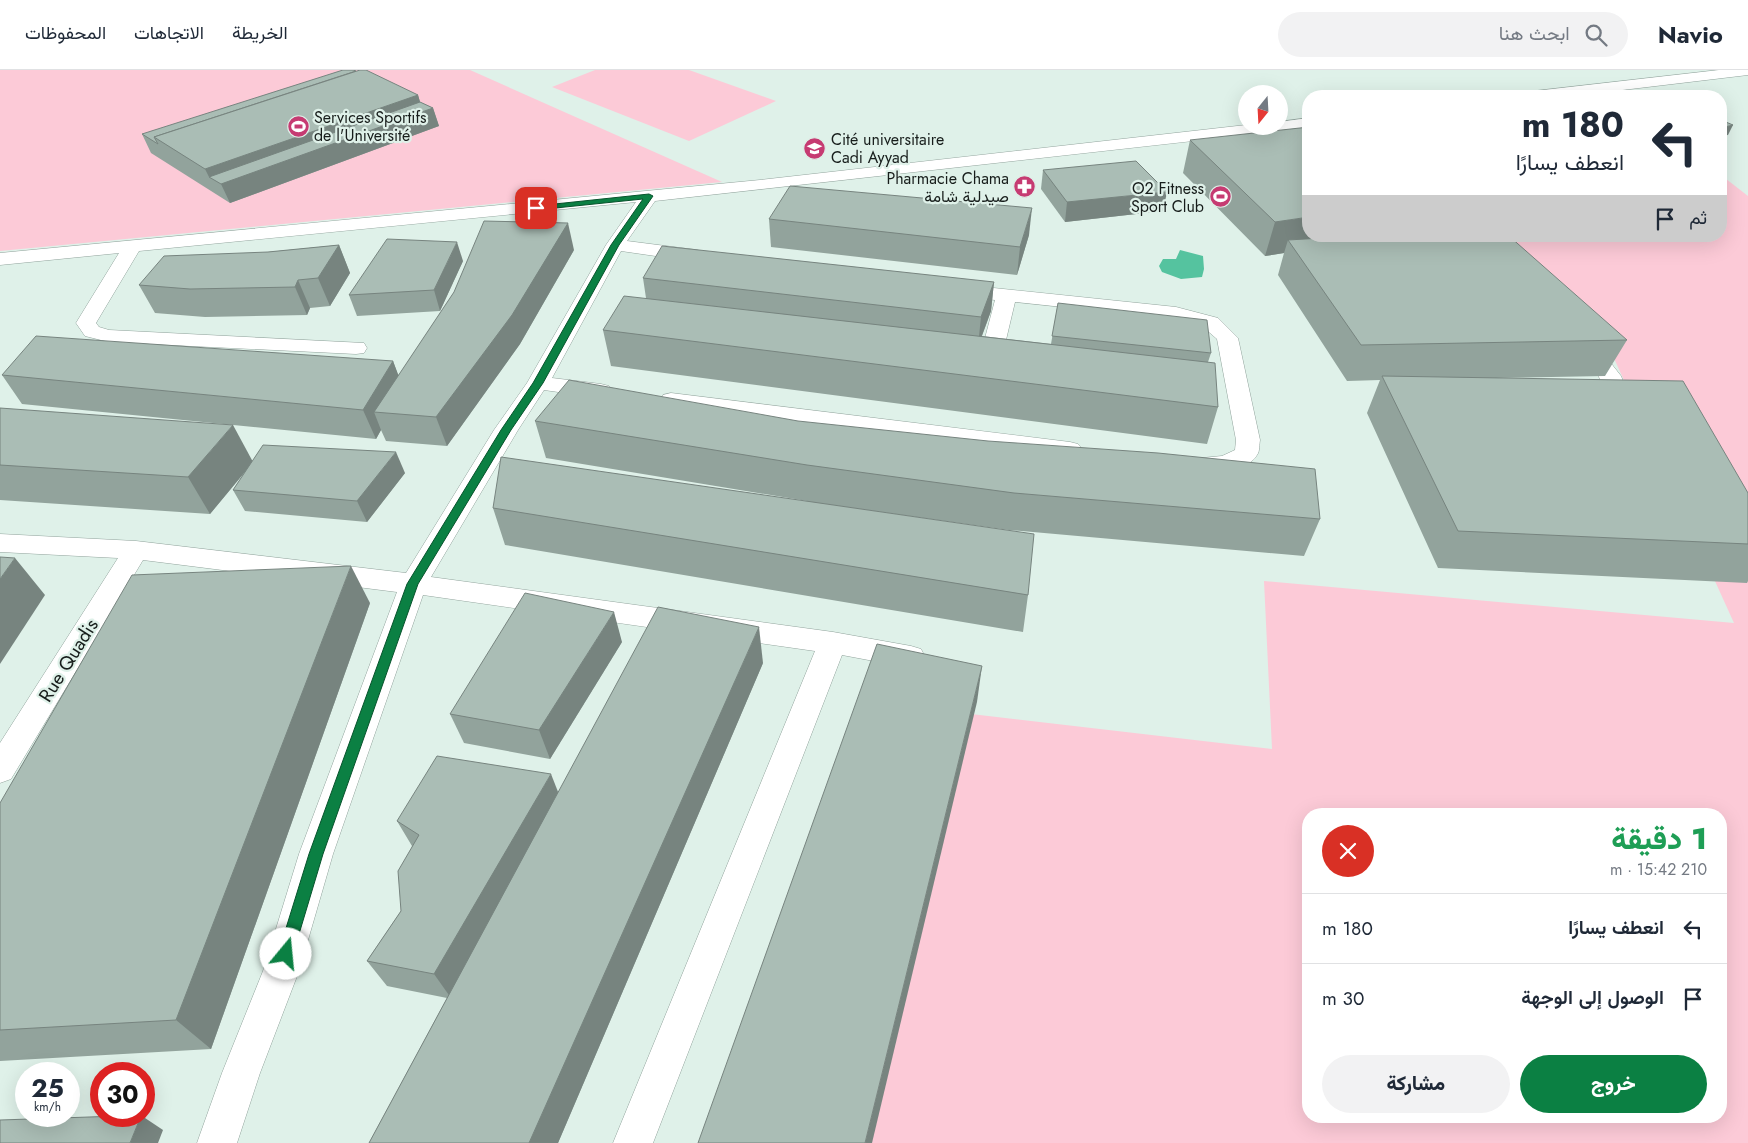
<!DOCTYPE html>
<html lang="ar">
<head>
<meta charset="utf-8">
<style>
  body { margin:0; font-family:Jost,Vazirmatn,sans-serif; background:#f2f2f3; color:#1f2937; direction:rtl; height:100vh; display:flex; flex-direction:column; font-size:19px; white-space:nowrap }
  * { box-sizing:border-box; margin:0 }
  p { font-size:16px; color:#747a83 }
  .icon { flex:none; width:28px; height:28px; fill:none; stroke:currentColor; stroke-width:2; stroke-linecap:round; stroke-linejoin:round }
  .map { position:relative; flex:1; overflow:hidden; direction:ltr }
  .details { position:absolute; left:1302px; top:738px; width:425px; height:315px; display:flex; flex-direction:column; background:#fff; border-radius:20px; box-shadow:0 5px 20px #0002; direction:rtl }
  .details>* { flex:none }
  .hud { position:absolute; left:1302px; top:20px; width:425px; height:152px; border-radius:20px; box-shadow:0 5px 20px #0002; direction:rtl; background:#fff; color:#1f2937; overflow:hidden }
  .needle { width:32px; rotate:198deg }
  .buttons { position:absolute; left:1238px; top:15px; display:grid; gap:10px }
  .buttons a { display:grid; place-items:center; width:50px; height:50px; border-radius:50%; background:#fff; box-shadow:0 5px 20px #0002; font-size:25px }
  .speed { position:absolute; left:15px; top:992px; display:flex; gap:10px; font-size:25px; font-weight:700; text-align:center }
  .speed>* { display:grid; place-content:center; width:65px; height:65px; border-radius:50%; background:#fff; box-shadow:0 5px 20px #0002; line-height:1 }
  .speed small { font-size:12px; font-weight:400 }
  .speed .limit { border:8px solid #d22; background:#fff; color:#111 }
  .pin { position:absolute; display:grid; place-items:center; width:42px; height:42px; color:#fff; margin:-21px; border-radius:10px; box-shadow:0 2px 8px #0006 }
  .me { position:absolute; width:55px; margin:-28px; rotate:17deg; stroke-linejoin:round; filter:drop-shadow(0 0 4px #0008) }
  .turn { display:flex; align-items:center; gap:18px; height:105px; padding:0 20px; font-size:22px }
  .turn .icon { width:65px; height:65px; stroke-width:2.5 }
  .turn b { display:block; font-size:35px; line-height:42px }
  .then { display:flex; align-items:center; height:48px; padding:0 20px; background:#0003; gap:10px; font-size:19px }
  .round { display:grid; place-items:center; flex:none; width:52px; height:52px; border-radius:26px; background:#f2f2f3 }
  .summary { display:flex; align-items:center; justify-content:space-between; height:85px; padding:0 20px }
  h1 { font-size:30px; font-weight:800; line-height:38px; color:#1e9e55 }
  .action { display:flex; gap:10px; margin-top:auto; padding:10px 20px }
  .action a { flex:1; height:58px; border-radius:30px; background:#0b8043; color:#fff; font-size:20px; font-weight:800; line-height:58px; text-align:center }
  .action a+a { background:#f2f2f3; color:#1f2937 }
  ul { padding:0; list-style:none }
  li { display:flex; align-items:center; gap:15px; height:70px; padding:0 20px; border-top:1px solid #e0e1e3 }
  li div { flex:1 }
  li b { display:block; font-size:19px }
  li em { font-style:normal }
  header { display:flex; align-items:center; gap:30px; box-sizing:border-box; height:70px; padding:0 25px; background:#fff; border-bottom:1px solid #e0e1e3 }
  header strong { font-size:24px }
  nav { display:flex; gap:28px; margin-inline-start:auto; font-size:18px }
  .search { width:350px; height:45px; background:#f2f2f3; display:flex; align-items:center; gap:12px; box-sizing:border-box; padding:0 18px; border-radius:28px; color:#747a83; font-size:19px }
  .map>svg:first-child { display:block }
  .green { fill:#fccad7; fill-rule:evenodd }
  .water { fill:#55c39f }
  .lines { fill:none; stroke-linecap:round; stroke-linejoin:round }
  .minor-casing { stroke:#91a39c; stroke-width:1 }
  .minor { fill:#fff; fill-rule:evenodd }
  .wall { fill:#92a39c }
  .shaded-wall { fill:#77847f }
  .building { fill:#aabdb5; stroke:#77847f }
  .route { fill:#0b8043; stroke:#07532c }
  .labels { text-anchor:middle; stroke-width:4.5; stroke-linejoin:round; paint-order:stroke }
  .far-poi-label { font-size:16px; fill:#171d1b; stroke:#dff1e9; text-anchor:start }
  .street-label { font-size:19px; fill:#171d1b; stroke:#dff1e9 }
</style>
</head>
<body>
<header>
<strong>Navio</strong>
<div class="search"><svg class="icon" aria-label="search" viewBox="0 0 24 24"><circle cx="10" cy="10" r="6"/><path d="M15 15l6 6"/></svg>ابحث هنا</div>
<nav><a>الخريطة</a><a>الاتجاهات</a><a>المحفوظات</a></nav>
</header>
<div class="map">
<svg width="1748" height="1073" viewBox="0 0 1748 1073">
  <rect width="100%" height="100%" fill="#dff1e9"/>
  <g class="green">
    <path d="M0 0H470L722 112 0 181Z"/>
    <path d="M595 0H689L776 31 689 71 552 17Z"/>
    <path d="M1721 105 1748 126V1073H836L954 642 1272 679 1264 511 1734 553 1598 253 1485 166H1721ZM1309 744H1721V1046H1309Z"/>
  </g>
  <path class="water" d="M1180 180 1203 186 1204 199 1202 207 1181 209 1162 202 1159 196 1163 189H1176Z"/>
  <g class="lines">
    <defs>
      <g id="minor">
        <path d="M1719 0H1748V5L1572 26H1527L1535 21Z"/>
        <path d="M1309 48V58L655 131 627 171 697 180 704 182 707 186 704 190 697 192 621 181 552 308 601 314 609 316 612 321 609 326 601 328 544 320 518 360 431 507 833 562 911 576 921 579 925 587 921 595 911 598 842 585 653 1073H613L815 581 423 525 333 784 299 901 260 1003 237 1073H197L222 1003 263 901 299 784 397 522 143 490 11 709 0 713V673L118 488 0 482V464L136 471 406 503 494 360 527 313 606 175 636 132 139 181 96 253 99 257 109 260 364 273 367 278 364 283 356 284 109 272 85 266 76 253 119 183 0 195V183L760 110 1246 55 1279 56V52Z"/>
        <path d="M955 214 1176 237 1218 248 1238 268 1260 370C1259 375 1260 381 1257 385 1247 403 1208 404 1191 399L1188 394 1191 389 1222 386 1235 380 1236 370 1217 269 1203 257 1176 249 1015 232 1001 291 998 296 990 297 982 296 979 291 995 230 948 224 945 220 948 216Z"/>
        <path d="M1585 267 1592 269 1621 306 1629 326 1626 331 1618 333 1610 331 1599 307 1574 273 1578 269Z"/>
        <path d="M671 323 1070 372 1078 374 1082 379 1078 384 1070 386 663 335 660 330 663 325Z"/>
      </g>
    </defs>
    <use href="#minor" class="minor-casing"/>
    <use href="#minor" class="minor"/>
  </g>
  <g class="wall">
    <path d="M418 25 420 32 433 38 439 56 230 133 151 83 142 64Z"/>
    <path d="M1190 70 1309 166 1627 270 1605 306 1495 308 1748 423V511L1747 513 1438 498 1367 343 1380 310 1347 311 1278 205 1284 183 1265 186 1183 103Z"/>
    <path d="M1043 100 1163 141 1065 152 1041 119Z"/>
    <path d="M769 149 1029 165 1017 205 771 177Z"/>
    <path d="M339 175 350 203 330 236 310 238 307 245 205 247 155 243 139 215 268 182Z"/>
    <path d="M574 180 520 274 447 376 386 371 381 360 376 369 22 334 2 305 393 291 398 305Z"/>
    <path d="M463 191 440 241 357 246 349 225Z"/>
    <path d="M643 208 994 212 991 241 982 266 1051 274 1058 233 1211 283 1208 292 1218 337 1207 374 611 296 603 260 646 228Z"/>
    <path d="M0 338 252 391 405 403 367 452 245 441 233 420 245 402 210 444 0 430Z"/>
    <path d="M535 351 1320 449 1304 486 1009 460 823 434 1028 525 1023 562 505 475 493 438 807 431 546 388Z"/>
    <path d="M370 533 211 979 0 991V733Z"/>
    <path d="M622 572 550 689 464 673 450 644Z"/>
    <path d="M763 593 558 1073H369L447 928 387 916 367 891 401 841 412 776 397 751 558 722Z"/>
  </g>
  <g class="shaded-wall">
    <path d="M418 25 423 42 433 38 439 56 230 133 221 114 209 107 205 99Z"/>
    <path d="M1733 55 1728 65 1721 66V58Z"/>
    <path d="M1167 122 1163 141 1065 152 1067 132Z"/>
    <path d="M1032 138 1029 165 1017 205 1020 177Z"/>
    <path d="M1309 147V166H1413L1288 170 1284 183 1265 186 1275 152Z"/>
    <path d="M568 153 574 180 520 274 447 376 436 347Z"/>
    <path d="M457 172 463 191 440 241 434 220Z"/>
    <path d="M339 175 350 203 330 236 318 208Z"/>
    <path d="M298 210 310 238 307 245 295 217Z"/>
    <path d="M994 212 991 241 978 276 981 247Z"/>
    <path d="M393 291 404 320 374 342 381 360 376 369 363 340Z"/>
    <path d="M233 355 253 392 210 444 188 407Z"/>
    <path d="M396 382 405 403 367 452 357 431Z"/>
    <path d="M15 488 45 525 0 594V509Z"/>
    <path d="M351 496 370 533 211 979 176 950Z"/>
    <path d="M614 542 622 572 550 689 539 660Z"/>
    <path d="M759 557 763 593 558 1073H529Z"/>
    <path d="M982 596 977 632 872 1073H865Z"/>
    <path d="M551 704 562 732 451 928 434 904Z"/>
    <path d="M141 1046H142L163 1060 158 1073H130Z"/>
  </g>
  <g class="building">
    <path d="M343 0H353L356 1 154 67 158 74 142 64Z"/>
    <path d="M360 0H366L418 25 205 99 154 67Z"/>
    <path d="M420 32 433 38 221 114 209 107Z"/>
    <path d="M1721 50 1733 55 1721 58Z"/>
    <path d="M1309 57V147L1275 152 1190 70Z"/>
    <path d="M1136 91 1167 122 1067 132 1043 100Z"/>
    <path d="M790 116 1032 138 1020 177 769 149Z"/>
    <path d="M484 151 568 153 512 245 436 347 374 342 454 222Z"/>
    <path d="M1356 166H1509L1627 270 1361 275 1288 170Z"/>
    <path d="M387 169 457 172 434 220 349 225Z"/>
    <path d="M339 175 318 208 298 210 295 217 190 219 139 215 164 186 268 182Z"/>
    <path d="M662 176 994 212 981 247 643 208Z"/>
    <path d="M624 226 1215 293 1218 337 603 260Z"/>
    <path d="M1058 233 1207 250 1211 283 1052 266Z"/>
    <path d="M36 266 393 291 363 340 2 305Z"/>
    <path d="M1382 306 1683 311 1748 423V474L1458 461Z"/>
    <path d="M569 310 798 351 988 371 1158 383 1315 399 1320 449 1014 423 807 395 535 351Z"/>
    <path d="M0 338 233 355 188 407 0 395Z"/>
    <path d="M263 375 396 382 357 431 233 420Z"/>
    <path d="M501 387 1034 464 1028 525 493 438Z"/>
    <path d="M0 487 15 488 0 509Z"/>
    <path d="M351 496 176 950 0 960V733L132 505Z"/>
    <path d="M525 523 614 542 539 660 450 644Z"/>
    <path d="M658 537 759 557 529 1073H369Z"/>
    <path d="M877 574 982 596 865 1073H698Z"/>
    <path d="M437 686 551 704 434 904 367 891 401 841 398 801 419 765 397 751Z"/>
    <path d="M119 1046H141L130 1073H0V1050Z"/>
  </g>
  <path class="route" d="M649 124 653 126 619 175 543 313 511 360 418 514 323 784 293 884 291 889 286 891 281 889 278 884 309 784 407 514 501 360 533 313 611 175 643 129 536 140 532 138 536 136Z"/>
  <defs>
    <symbol id="stadium-disc" viewBox="-11 -11 22 22"><circle r="9.5" fill="#c63b72" stroke="#dff1e9"/><path d="M0-5a6.5 5 0 1 0 0 10a6.5 5 0 1 0 0-10ZM-3.5-1.8h7v3.6h-7Z" fill="#fff"/></symbol>
    <symbol id="university-disc" viewBox="-11 -11 22 22"><circle r="9.5" fill="#c63b72" stroke="#dff1e9"/><path d="M0-5L7-2L0 1L-7-2ZM-4 1L0 2.5L4 1V4Q0 6-4 4Z" fill="#fff"/></symbol>
    <symbol id="pharmacy-disc" viewBox="-11 -11 22 22"><circle r="9.5" fill="#c63b72" stroke="#dff1e9"/><path d="M-2-6h4v4h4v4h-4v4h-4v-4h-4v-4h4Z" fill="#fff"/></symbol>
  </defs>
  <g fill-rule="evenodd">
    <use href="#stadium-disc" x="286" y="44" width="25" height="25"/>
    <use href="#university-disc" x="802" y="66" width="25" height="25"/>
    <use href="#pharmacy-disc" x="1012" y="104" width="25" height="25"/>
    <use href="#stadium-disc" x="1208" y="114" width="25" height="25"/>
  </g>
  <g class="labels">
    <g class="far-poi-label">
      <text x="314" y="53">Services Sportifs<tspan x="314" dy="18">de l'Université</tspan></text>
      <text x="831" y="75">Cité universitaire<tspan x="831" dy="18">Cadi Ayyad</tspan></text>
      <text x="1009" y="114" text-anchor="end">Pharmacie Chama<tspan x="1009" dy="18">صيدلية شامة</tspan></text>
      <text x="1204" y="124" text-anchor="end">O2 Fitness<tspan x="1204" dy="18">Sport Club</tspan></text>
    </g>
    <g class="street-label">
      <text transform="translate(68 590) rotate(-58)" y="7">Rue Quadis</text>
    </g>
  </g>
</svg>
<div class="buttons">
<a><svg class="needle" viewBox="-14 -14 28 28"><path d="M0-13l5 13h-10z" fill="#e53935"/><path d="M0 13l5-13h-10z" fill="#747a83"/></svg></a>
</div>
<div class="speed"><div>25<small>km/h</small></div><div class="limit">30</div></div>
<div class="pin" style="left:536px;top:138px;background:#d93025"><svg class="icon" aria-label="arrive" viewBox="0 0 24 24"><path d="M6 21V4h12l-3 4 3 4H6"/></svg></div>
<svg class="me" style="left:286px;top:884px" viewBox="-20 -20 40 40"><circle r="19" fill="#fff"/><path d="M0-13L10 11 0 6-10 11z" fill="#0b8043"/></svg>
<div class="hud">
<div class="turn"><svg class="icon" aria-label="left" viewBox="0 0 24 24"><path d="M17 20v-9H6M10 6l-5 5 5 5"/></svg><div><b>180 m</b>انعطف يسارًا</div></div>
<div class="then">ثم<svg class="icon" aria-label="arrive" viewBox="0 0 24 24"><path d="M6 21V4h12l-3 4 3 4H6"/></svg></div>
</div>
<section class="details">
<div class="summary"><div><h1>1 دقيقة</h1><p>210 m · 15:42</p></div><a class="round" style="background:#d93025;color:#fff"><svg class="icon" aria-label="close" viewBox="0 0 24 24"><path d="M6 6l12 12M18 6L6 18"/></svg></a></div>
<ul>
<li><svg class="icon" aria-label="left" viewBox="0 0 24 24"><path d="M17 20v-9H6M10 6l-5 5 5 5"/></svg><div><b>انعطف يسارًا</b></div><em>180 m</em></li>
<li><svg class="icon" aria-label="arrive" viewBox="0 0 24 24"><path d="M6 21V4h12l-3 4 3 4H6"/></svg><div><b>الوصول إلى الوجهة</b></div><em>30 m</em></li>
</ul>
<div class="action"><a>خروج</a><a>مشاركة</a></div>
</section>
</div>
</body>
</html>
